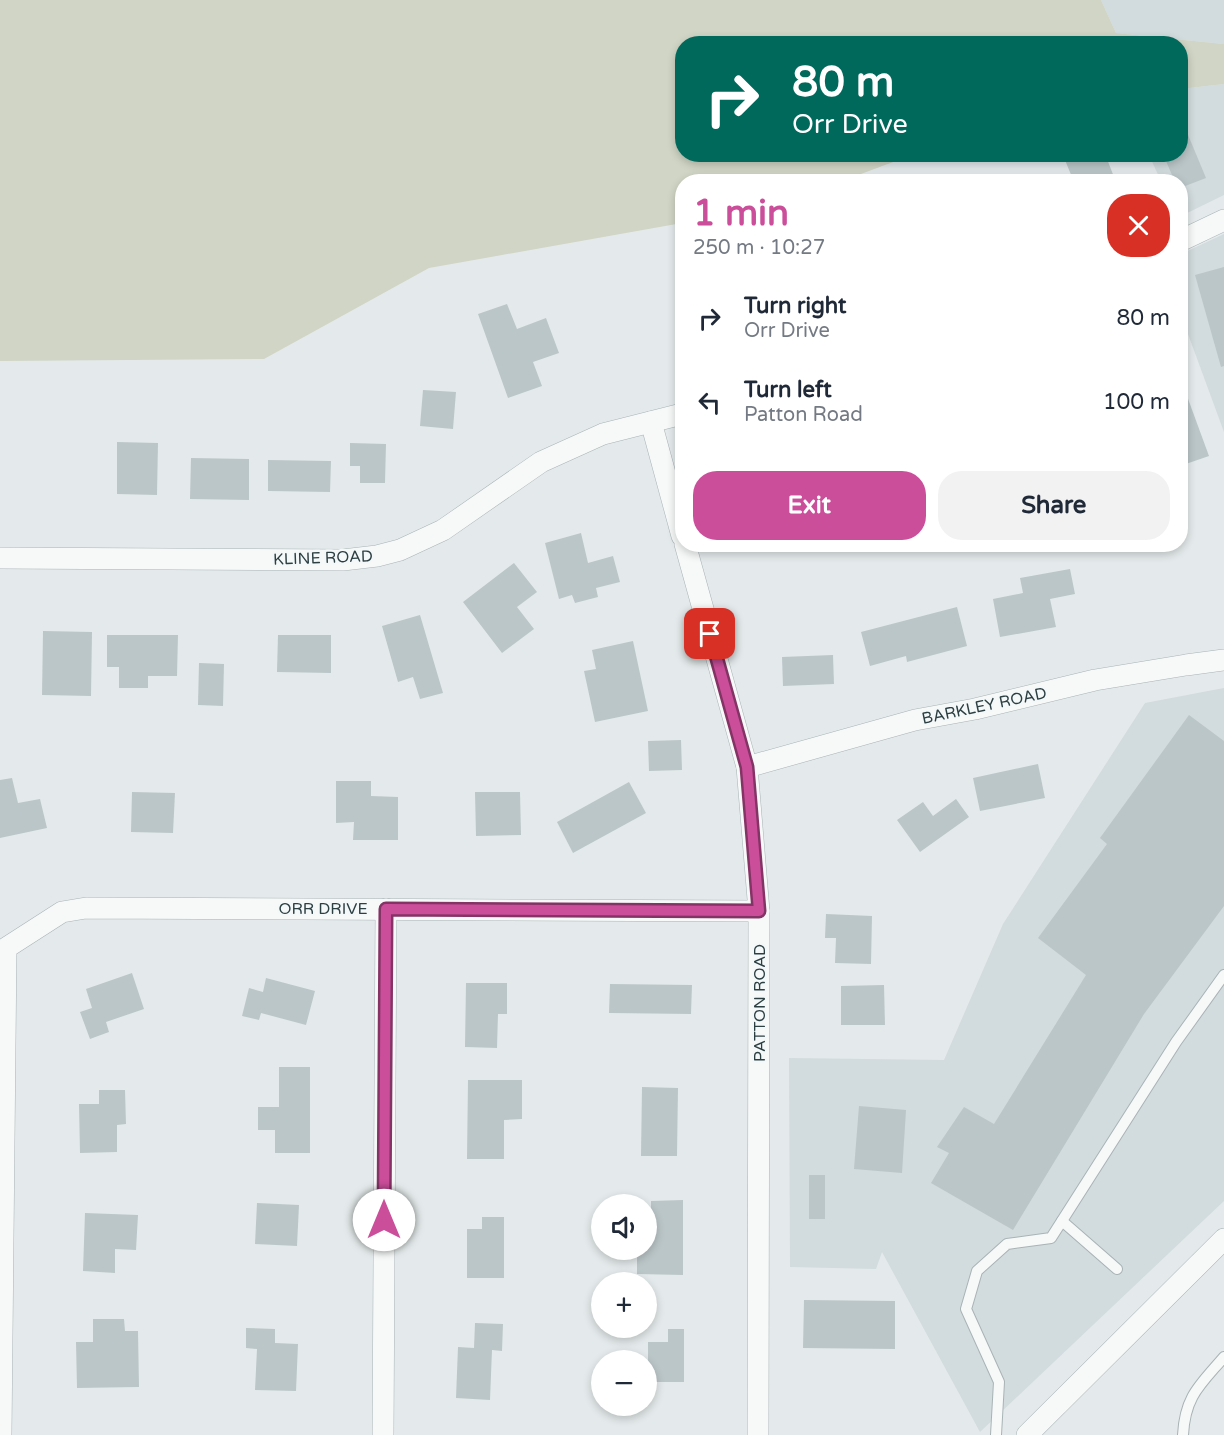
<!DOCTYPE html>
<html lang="en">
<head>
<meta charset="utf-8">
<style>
  body { margin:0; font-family:"Varela Round",sans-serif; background:#f2f2f3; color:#1f2937; height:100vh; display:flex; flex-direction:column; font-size:22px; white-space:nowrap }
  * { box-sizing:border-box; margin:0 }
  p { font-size:20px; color:#747a83 }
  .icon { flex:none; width:33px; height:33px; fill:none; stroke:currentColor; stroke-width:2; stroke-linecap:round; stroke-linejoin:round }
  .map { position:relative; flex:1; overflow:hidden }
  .drawer { position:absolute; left:675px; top:174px; width:513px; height:378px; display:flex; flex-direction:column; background:#fff; border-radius:24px; box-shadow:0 3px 9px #0003 }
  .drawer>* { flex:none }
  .top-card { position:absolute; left:675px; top:36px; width:513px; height:126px; border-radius:24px; box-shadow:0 3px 9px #0003; background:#00695c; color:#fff; overflow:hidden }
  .buttons { position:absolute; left:591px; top:1194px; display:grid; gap:12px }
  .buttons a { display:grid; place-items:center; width:66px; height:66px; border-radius:50%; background:#fff; box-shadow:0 3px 9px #0003; font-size:30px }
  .pin { position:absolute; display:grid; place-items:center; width:51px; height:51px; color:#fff; margin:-26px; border-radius:12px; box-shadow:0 3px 9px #0006 }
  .me { position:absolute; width:66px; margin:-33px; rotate:0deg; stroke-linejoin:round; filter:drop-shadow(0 0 4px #0008) }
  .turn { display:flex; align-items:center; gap:21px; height:126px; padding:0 18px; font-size:27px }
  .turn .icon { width:78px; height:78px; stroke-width:2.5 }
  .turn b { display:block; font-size:42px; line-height:51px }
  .round { display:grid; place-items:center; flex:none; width:63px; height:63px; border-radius:24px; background:#f2f2f3 }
  .overview { display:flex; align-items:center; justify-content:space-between; height:102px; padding:0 18px }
  h1 { font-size:36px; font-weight:700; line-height:45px; color:#cb4e9b }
  .cta { display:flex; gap:12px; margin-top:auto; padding:12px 18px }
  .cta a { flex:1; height:69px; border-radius:24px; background:#cb4e9b; color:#fff; font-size:24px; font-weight:700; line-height:69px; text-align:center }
  .cta a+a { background:#f2f2f3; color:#1f2937 }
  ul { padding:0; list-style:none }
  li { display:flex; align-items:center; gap:18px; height:84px; padding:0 18px }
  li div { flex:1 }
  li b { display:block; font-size:22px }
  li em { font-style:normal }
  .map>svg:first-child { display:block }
  .built { fill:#d2dbdd }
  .green { fill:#d0d5c5 }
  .building { fill:#bbc6c8 }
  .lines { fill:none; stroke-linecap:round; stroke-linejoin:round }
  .lane-casing { stroke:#a9b3b5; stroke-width:12 }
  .street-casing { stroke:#a9b3b5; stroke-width:22 }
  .lane { stroke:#f7f9f9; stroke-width:10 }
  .street { stroke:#f7f9f9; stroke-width:21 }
  .route-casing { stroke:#843365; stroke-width:15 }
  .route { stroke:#cb4e9b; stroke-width:10 }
  .labels { text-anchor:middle; stroke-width:4.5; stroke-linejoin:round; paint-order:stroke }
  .street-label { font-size:16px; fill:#2c3f43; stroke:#f4f8f8 }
</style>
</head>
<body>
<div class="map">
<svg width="1224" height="1435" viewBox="0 0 1224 1435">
  <rect width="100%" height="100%" fill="#e4eaeb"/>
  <g class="built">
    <path d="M1101 0H1224V44L1116 33Z"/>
    <path d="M1224 84V195L1181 216 1180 182 1161 181 1149 155 1180 154 1181 89Z"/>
    <path d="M1224 234V432L1181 315V254Z"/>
    <path d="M1224 688V1201L980 1432 882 1252 876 1269 790 1267 789 1058 944 1060 1003 924 1145 703Z"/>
  </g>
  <path class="green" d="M0 0H1101L1116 33 1224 44V84L1181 89 1180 44H682V154L912 155 842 181 682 182V223L429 268 264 359 0 361Z"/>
  <g class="building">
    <path d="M1181 118 1206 178 1180 188V182H1175L1163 154H1180Z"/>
    <path d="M1077 154H1105L1116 182H1074L1065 160Z"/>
    <path d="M1224 267V366L1221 367 1195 275Z"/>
    <path d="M507 304 517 329 546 318 559 353 533 362 542 386 508 398 478 314Z"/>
    <path d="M677 304H682V333L681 334Z"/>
    <path d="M423 390 456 392 453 429 420 426Z"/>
    <path d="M1187 396 1209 456 1180 466V398Z"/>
    <path d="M117 442 158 443 157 495 117 494Z"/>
    <path d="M350 443 386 444 385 483H360V466H350Z"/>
    <path d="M191 458 249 459V500L190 499Z"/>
    <path d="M268 460 331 461 330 492 268 491Z"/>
    <path d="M581 533 588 563 613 556 620 582 596 588 598 597 575 603 572 595 559 599 545 543Z"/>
    <path d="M514 563 537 592 517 607 534 629 502 653 463 602Z"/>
    <path d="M1070 569 1075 594 1050 599 1056 627 1000 637 993 599 1023 593 1020 578Z"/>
    <path d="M957 607 967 646 907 662 906 656 870 666 861 632Z"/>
    <path d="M420 615 443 693 420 699 413 677 398 682 382 626Z"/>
    <path d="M43 631 92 632 91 696 42 695Z"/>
    <path d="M107 635H178L177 676H148V688H119V667H107Z"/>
    <path d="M278 635H331V673L277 672Z"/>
    <path d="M633 641 648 711 595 722 584 671 596 669 592 650Z"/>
    <path d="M833 655 834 684 783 686 782 657Z"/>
    <path d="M199 663 224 664 223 706 198 705Z"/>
    <path d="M1189 715 1224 741V906L1144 1014 1013 1230 931 1183 949 1153 937 1147 964 1107 994 1124 1086 975 1038 938 1107 844 1100 838Z"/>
    <path d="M681 740 682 770 649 771 648 741Z"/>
    <path d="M1038 764 1045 798 980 811 973 778Z"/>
    <path d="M12 778 18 803 40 799 47 828 0 838V780Z"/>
    <path d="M336 781H371V796L398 797V840H353L354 822 336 823Z"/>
    <path d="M629 782 646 813 573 853 557 822Z"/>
    <path d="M132 792 175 793 173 833 131 832Z"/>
    <path d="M475 792H520L521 835 476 836Z"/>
    <path d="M956 799 969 817 920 852 897 820 923 802 933 816Z"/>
    <path d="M826 914 872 916 871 964 835 963 836 938H825Z"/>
    <path d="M132 973 144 1009 106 1022 109 1032 90 1039 80 1012 92 1008 86 989Z"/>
    <path d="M266 978 315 991 306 1025 261 1013 259 1020 242 1016 249 988 263 992Z"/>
    <path d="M466 983H507V1014H498L497 1048 465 1047Z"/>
    <path d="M610 984 692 985 691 1014 609 1013Z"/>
    <path d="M884 985 885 1025H841V986Z"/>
    <path d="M279 1067H310V1153H275V1130H258V1107H279Z"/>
    <path d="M468 1080H522V1119L504 1120V1159H467Z"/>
    <path d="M642 1087 678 1088 677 1156H641Z"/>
    <path d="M99 1090H125L126 1124 117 1125V1152L80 1153 79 1104H99Z"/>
    <path d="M859 1106 906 1110 902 1173 854 1169Z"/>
    <rect x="809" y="1175" width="16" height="44"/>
    <path d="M683 1200V1275L637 1274V1250H646V1212H651V1201Z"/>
    <path d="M257 1203 299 1205 297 1246 255 1244Z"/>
    <path d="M85 1213 138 1215 136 1250 115 1249V1273L83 1271Z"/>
    <path d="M482 1217H504V1278H467V1229H482Z"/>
    <path d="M804 1300 895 1301V1349L803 1348Z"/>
    <path d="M93 1319H124L125 1331H138L139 1387 77 1388 76 1342H93Z"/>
    <path d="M475 1323 503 1324 502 1351 492 1350 490 1400 456 1398 458 1347 474 1348Z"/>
    <path d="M246 1328 275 1329V1343L298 1344 296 1391 255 1390 257 1349 246 1348Z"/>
    <path d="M668 1329H684V1382H648V1342H668Z"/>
  </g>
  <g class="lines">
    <defs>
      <g id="lane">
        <path d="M1062 1221 1117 1269"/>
        <path d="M996 1435 999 1382 966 1309 977 1271 1007 1244 1051 1238 1176 1042 1224 975"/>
        <path d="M1183 1435C1185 1396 1200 1385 1224 1357"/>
      </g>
      <g id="street">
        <path d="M1180 241 1224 220"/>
        <path d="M651 422 682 536"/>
        <path d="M685 544 747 767 759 911 758 1435"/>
        <path d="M0 558 343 560 377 556 400 550 443 530 541 462 603 434 682 414"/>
        <path d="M747 767 915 720 975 709 1095 680 1186 665 1224 660"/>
        <path d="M1 1435 6 948 62 912 86 908 759 911"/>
        <path d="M383 1435 386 909"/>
        <path d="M1027 1435 1224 1239"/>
      </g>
    </defs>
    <use href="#lane" class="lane-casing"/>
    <use href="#street" class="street-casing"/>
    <use href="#lane" class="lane"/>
    <use href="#street" class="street"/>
  </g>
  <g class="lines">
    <defs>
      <path id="route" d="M384 1220 386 909 759 911 747 767 710 634"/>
    </defs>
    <use href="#route" class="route-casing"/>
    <use href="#route" class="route"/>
  </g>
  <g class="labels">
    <g class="street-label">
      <text transform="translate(323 557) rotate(-2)" y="6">KLINE ROAD</text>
      <text transform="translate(984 705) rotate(-12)" y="6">BARKLEY ROAD</text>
      <text x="323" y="914">ORR DRIVE</text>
      <text transform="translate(759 1003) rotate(-90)" y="6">PATTON ROAD</text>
    </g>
  </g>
</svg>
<div class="buttons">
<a><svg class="icon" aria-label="sound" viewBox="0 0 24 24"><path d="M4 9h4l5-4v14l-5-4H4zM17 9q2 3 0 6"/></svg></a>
<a>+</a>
<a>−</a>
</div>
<div class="pin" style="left:710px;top:634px;background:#d93025"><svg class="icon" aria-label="arrive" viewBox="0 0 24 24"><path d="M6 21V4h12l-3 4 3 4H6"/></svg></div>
<svg class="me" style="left:384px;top:1220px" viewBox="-20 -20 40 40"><circle r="19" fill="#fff"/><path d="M0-13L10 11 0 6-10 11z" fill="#cb4e9b"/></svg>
<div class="top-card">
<div class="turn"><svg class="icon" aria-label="right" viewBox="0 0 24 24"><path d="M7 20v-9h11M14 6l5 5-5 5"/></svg><div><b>80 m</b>Orr Drive</div></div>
</div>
<section class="drawer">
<div class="overview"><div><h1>1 min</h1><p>250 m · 10:27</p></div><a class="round" style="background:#d93025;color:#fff"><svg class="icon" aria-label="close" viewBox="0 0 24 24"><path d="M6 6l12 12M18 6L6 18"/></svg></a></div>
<ul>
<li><svg class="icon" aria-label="right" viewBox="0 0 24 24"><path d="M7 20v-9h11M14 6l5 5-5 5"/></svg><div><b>Turn right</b><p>Orr Drive</p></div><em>80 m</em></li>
<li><svg class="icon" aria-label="left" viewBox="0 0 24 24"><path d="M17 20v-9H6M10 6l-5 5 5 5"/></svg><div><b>Turn left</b><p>Patton Road</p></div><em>100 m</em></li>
</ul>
<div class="cta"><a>Exit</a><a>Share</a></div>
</section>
</div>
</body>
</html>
